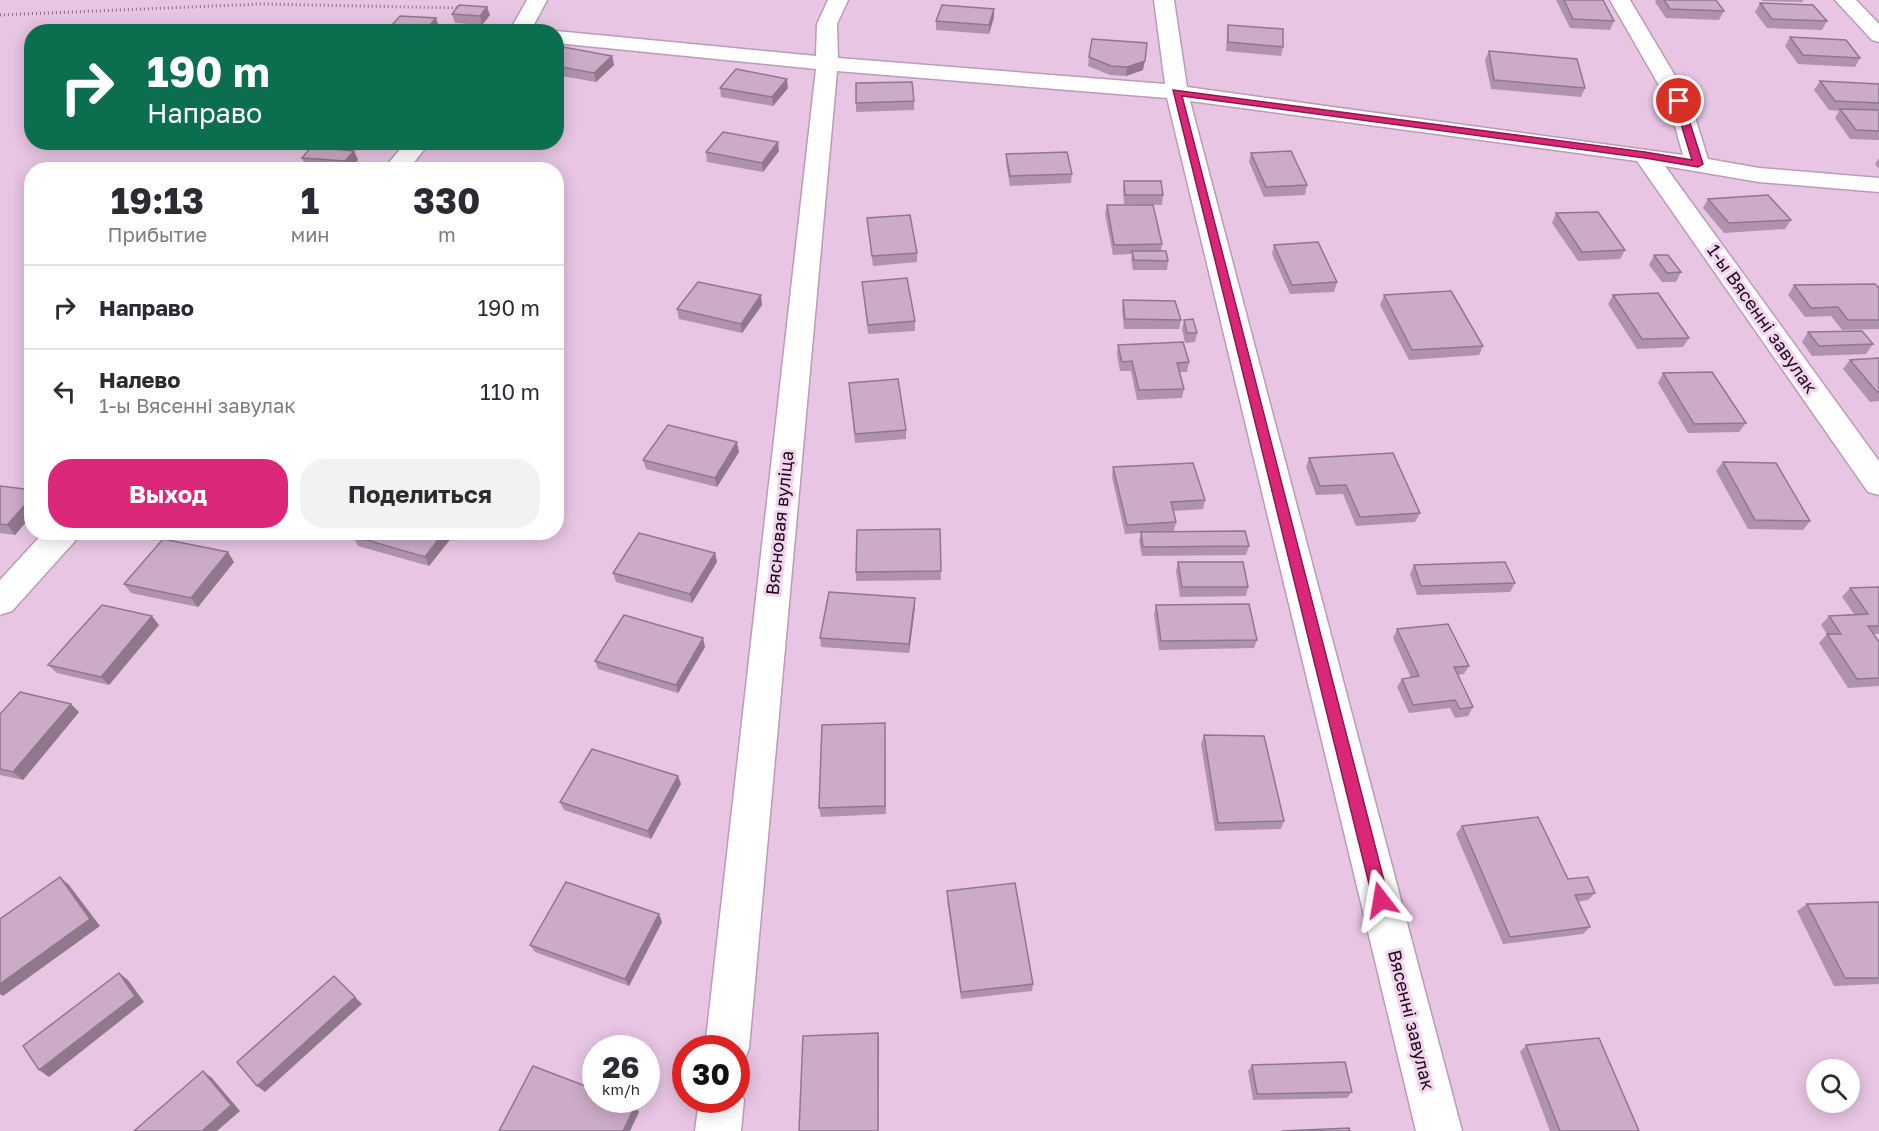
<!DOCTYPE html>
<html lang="ru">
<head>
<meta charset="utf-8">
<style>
  body { margin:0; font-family:"Golos Text",sans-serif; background:#f2f2f3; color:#2b2b33; height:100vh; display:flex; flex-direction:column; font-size:22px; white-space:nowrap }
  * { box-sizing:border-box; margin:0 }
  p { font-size:20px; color:#7c7c81 }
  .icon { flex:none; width:33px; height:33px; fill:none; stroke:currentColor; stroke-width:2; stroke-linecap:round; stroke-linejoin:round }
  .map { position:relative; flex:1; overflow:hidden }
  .details { position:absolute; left:24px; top:162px; width:540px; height:378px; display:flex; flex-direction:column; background:#fff; border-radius:24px; box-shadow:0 3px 15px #0003 }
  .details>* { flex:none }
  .guide { position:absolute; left:24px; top:24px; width:540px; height:126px; border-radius:24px; box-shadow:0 3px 15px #0003; background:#0b6e4f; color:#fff; overflow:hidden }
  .fabs { position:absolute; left:1806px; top:1059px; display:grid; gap:12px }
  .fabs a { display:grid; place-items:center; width:54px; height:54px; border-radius:50%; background:#fff; box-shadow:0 3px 15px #0003; font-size:30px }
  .speed { position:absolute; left:582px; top:1035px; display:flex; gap:12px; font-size:30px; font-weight:700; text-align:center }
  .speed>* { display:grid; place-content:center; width:78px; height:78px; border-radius:50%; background:#fff; box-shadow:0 3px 15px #0003; line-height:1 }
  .speed small { font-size:15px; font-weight:400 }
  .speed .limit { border:9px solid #d22; background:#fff; color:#111 }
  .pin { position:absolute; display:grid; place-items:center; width:51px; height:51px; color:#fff; margin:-26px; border:3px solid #fff; border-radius:50%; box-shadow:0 2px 6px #0007 }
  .me { position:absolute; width:66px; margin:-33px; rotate:346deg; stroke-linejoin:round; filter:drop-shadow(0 0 4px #0008) }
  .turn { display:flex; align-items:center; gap:21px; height:126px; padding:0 24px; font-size:27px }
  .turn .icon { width:78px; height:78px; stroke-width:2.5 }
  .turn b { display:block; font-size:42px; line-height:51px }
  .eta { display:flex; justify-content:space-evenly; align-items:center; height:102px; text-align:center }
  .eta b { font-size:36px; font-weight:700; line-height:42px }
  .primary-button { display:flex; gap:12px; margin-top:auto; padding:12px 24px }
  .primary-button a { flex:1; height:69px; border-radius:24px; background:#db2777; color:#fff; font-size:24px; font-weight:700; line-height:69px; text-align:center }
  .primary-button a+a { background:#f2f2f3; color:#2b2b33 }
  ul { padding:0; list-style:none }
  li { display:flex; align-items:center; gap:18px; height:84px; padding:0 24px; border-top:2px solid #e1e1e2 }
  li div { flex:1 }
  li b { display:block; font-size:22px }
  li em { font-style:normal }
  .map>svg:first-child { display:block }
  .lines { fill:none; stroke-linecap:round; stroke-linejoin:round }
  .minor-casing { stroke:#bc9bb8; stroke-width:3 }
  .secondary-casing { stroke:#bc9bb8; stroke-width:3 }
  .path { stroke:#897186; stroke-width:3; stroke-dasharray:1 3; stroke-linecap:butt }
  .minor { fill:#fff; fill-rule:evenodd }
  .secondary { fill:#fff; fill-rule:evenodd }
  .wall { fill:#af93ac }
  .shaded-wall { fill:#8f788c }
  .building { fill:#ccabc8; stroke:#8f788c; stroke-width:1.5 }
  .route { fill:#db2777; stroke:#8e194d; stroke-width:1.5 }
  .labels { text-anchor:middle; stroke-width:6; stroke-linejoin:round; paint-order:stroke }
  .street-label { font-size:18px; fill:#190e18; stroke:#f4d2f0 }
</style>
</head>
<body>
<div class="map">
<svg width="1879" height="1131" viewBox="0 0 1879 1131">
  <rect width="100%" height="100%" fill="#e7c5e3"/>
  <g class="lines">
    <defs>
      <g id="minor">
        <path d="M828 0H848L837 24 838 58 1165 84 1154 0H1174L1187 87 1683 155 1668 101 1610 0H1630L1690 101 1708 159 1759 168 1879 178V192L1759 182 1665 166 1879 461V495L1868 492 1637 161 1190 101 1462 1131H1416L1167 98 837 71 749 1048 743 1064 736 1066V1048H705L816 69 556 43V32H553L556 31 816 56 817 24Z"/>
        <path d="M1835 0H1856L1879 24V42L1872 40Z"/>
        <path d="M736 1084 744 1100 741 1131H695L699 1100H736Z"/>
      </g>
      <g id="secondary">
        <path d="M527 0H547L530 32H509Z"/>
        <path d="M406 142H430L408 170H383Z"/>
        <path d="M44 532H80L75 541 12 611 0 615V580Z"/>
      </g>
    </defs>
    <use href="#minor" class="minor-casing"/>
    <use href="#secondary" class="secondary-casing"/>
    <path class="path" d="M0 15 262 4 461 8"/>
    <use href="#minor" class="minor"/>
    <use href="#secondary" class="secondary"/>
  </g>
  <g class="wall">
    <path d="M1556 0H1603L1614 21 1610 30 1570 28Z"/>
    <path d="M1656 0H1716L1724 11 1719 20 1666 18 1655 2Z"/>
    <path d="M1762 0H1803L1802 2 1762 1Z"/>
    <path d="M1760 3 1827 21 1822 30 1767 28 1755 12Z"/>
    <path d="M452 14 490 15 482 25 455 23Z"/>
    <path d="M994 17 989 34 936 30V21Z"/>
    <path d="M1228 25 1283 47 1281 56 1226 51 1227 33Z"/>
    <path d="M1790 37 1860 58 1855 67 1798 64 1785 46Z"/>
    <path d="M1489 51 1585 88 1581 97 1491 89 1485 60Z"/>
    <path d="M556 53 612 56 614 65 596 82 556 75Z"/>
    <path d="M1089 57 1143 70 1126 76 1110 75 1088 66Z"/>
    <path d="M1820 81 1879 84V140L1850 139 1835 118 1839 111 1829 110 1814 90Z"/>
    <path d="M856 83 914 101V110L856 112Z"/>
    <path d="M720 88H788L773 106 721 97Z"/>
    <path d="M297 142H356L352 146 338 144 333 149 354 151 358 160 350 170 306 167 302 158 310 149 299 147Z"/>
    <path d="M779 151 763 172 707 162 706 152Z"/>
    <path d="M1251 153 1307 185 1305 195 1264 197 1249 162Z"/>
    <path d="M1006 154 1072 174 1071 183 1010 186 1006 163Z"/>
    <path d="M1879 158V169L1875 164Z"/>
    <path d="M1124 181 1163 195 1162 205 1124 204 1123 190Z"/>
    <path d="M1708 199 1791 220 1785 229 1724 233 1703 208Z"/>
    <path d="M1107 205 1162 244 1161 251 1168 261 1167 270H1133L1131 260 1132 254 1113 255 1105 214Z"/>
    <path d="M1556 213 1625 250 1620 259 1578 261 1552 223Z"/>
    <path d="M867 218 917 253V262L873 266Z"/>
    <path d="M1274 245 1337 282 1334 292 1290 294 1272 254Z"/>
    <path d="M1654 255 1681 272 1676 282H1662L1649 265Z"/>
    <path d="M862 282 915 321V331L868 334Z"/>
    <path d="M1794 285 1879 288V329L1842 330 1831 316 1805 317 1788 295Z"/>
    <path d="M1384 295 1483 346 1479 355 1409 360 1380 305Z"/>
    <path d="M1613 295 1689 338 1683 347 1637 349 1608 304Z"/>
    <path d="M1123 300 1181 320 1179 329H1124L1122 309Z"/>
    <path d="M762 305 742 333 679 319 677 309Z"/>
    <path d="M1184 320 1197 333 1195 342 1185 343 1182 329Z"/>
    <path d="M1808 332 1873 344 1866 354 1812 356 1802 342Z"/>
    <path d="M1118 345 1189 362 1187 372H1179L1184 389 1182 398 1137 400 1131 371H1120L1117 354Z"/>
    <path d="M1879 358V401L1870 402 1843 369 1850 360Z"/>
    <path d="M1663 373 1746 423 1739 432 1688 433 1658 383Z"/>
    <path d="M849 383 906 430V439L855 443Z"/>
    <path d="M739 452 717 487 646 469 643 460Z"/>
    <path d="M1309 458 1420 513 1415 522 1356 526 1343 494 1316 495 1306 467Z"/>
    <path d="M1723 462 1810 521 1803 530 1748 529 1716 471Z"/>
    <path d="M1113 467 1205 500 1203 509 1174 511 1176 522 1174 531H1164L1249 546 1246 555 1142 556 1139 541 1141 533 1125 534 1112 477Z"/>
    <path d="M0 486 32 490V515L15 535 0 533Z"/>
    <path d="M940 529 941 580 856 581V572Z"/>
    <path d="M456 532 429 566 358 546 353 536Z"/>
    <path d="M715 553 717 562 692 603 616 582 613 573Z"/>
    <path d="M234 562 198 607 131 593 124 584Z"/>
    <path d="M1178 562 1248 587 1246 596 1180 597 1176 571Z"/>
    <path d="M1414 565 1515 583 1510 592 1417 595 1410 574Z"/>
    <path d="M1879 587V634H1874L1879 642V686L1848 688 1819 643 1827 634 1821 625 1829 616 1854 614 1842 597 1850 588Z"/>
    <path d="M1156 605 1257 640 1254 648 1159 650 1154 614Z"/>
    <path d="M915 607 909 653 821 647 820 638Z"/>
    <path d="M159 625 109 685 57 673 48 665Z"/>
    <path d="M1397 629 1469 666 1464 674 1458 675 1473 707 1468 716 1455 718 1450 708 1409 713 1397 687 1402 679 1411 678 1393 638Z"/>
    <path d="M705 647 678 693 598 669 595 661Z"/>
    <path d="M79 712 23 780 0 775V714Z"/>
    <path d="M885 731 886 814 821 817 819 808Z"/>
    <path d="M1204 735 1284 821 1281 829 1215 831 1201 744Z"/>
    <path d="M681 784 651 839 564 810 560 802Z"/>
    <path d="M1462 826 1595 893 1588 900 1578 902 1590 927 1583 934 1503 944 1456 834Z"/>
    <path d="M947 891 1033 984 1032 991 961 999 947 899Z"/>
    <path d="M1879 902V984L1834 986 1797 911 1807 904Z"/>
    <path d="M662 922 629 986 535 952 530 945Z"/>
    <path d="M1526 1045 1639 1131H1550L1520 1052Z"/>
    <path d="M1252 1065 1352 1092 1347 1098 1253 1100 1248 1071Z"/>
  </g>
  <g class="shaded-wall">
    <path d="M487 7 490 15 482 25 480 16Z"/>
    <path d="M994 9V17L989 34V25Z"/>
    <path d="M436 18 439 27 430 25Z"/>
    <path d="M452 26 454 32H447Z"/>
    <path d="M612 56 614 65 596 82 594 73Z"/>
    <path d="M1145 61 1143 70 1126 76 1127 67Z"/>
    <path d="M787 79 788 88 773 106 772 97Z"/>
    <path d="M338 142V144L330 152 326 143Z"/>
    <path d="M778 142 779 151 763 172 762 163Z"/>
    <path d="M354 151 358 160 350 170H349L345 161Z"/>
    <path d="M761 295 762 305 742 333 741 324Z"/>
    <path d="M737 442 739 452 717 487 715 478Z"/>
    <path d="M32 497V515L15 535 7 525Z"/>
    <path d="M444 532H456L429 566 425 557Z"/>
    <path d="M228 552 234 562 198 607 191 598Z"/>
    <path d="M715 553 717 562 692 603 690 594Z"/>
    <path d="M915 598V607L909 653V644Z"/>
    <path d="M152 616 159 625 109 685 101 677Z"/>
    <path d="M703 638 705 647 678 693 676 685Z"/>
    <path d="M71 704 79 712 23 780 13 772Z"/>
    <path d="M678 776 681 784 651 839 648 831Z"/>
    <path d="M60 877 69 885 100 926 3 996 0 994V984Z"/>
    <path d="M659 914 662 922 629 986 625 979Z"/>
    <path d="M119 973 128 980 144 1002 49 1077 39 1070Z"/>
    <path d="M355 997 362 1004 265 1092 257 1086Z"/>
    <path d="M878 1033 879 1040 878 1131Z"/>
    <path d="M203 1071 212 1078 240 1111 217 1131H202Z"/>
    <path d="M635 1106 639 1112 630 1131H623Z"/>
  </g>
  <g class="building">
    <path d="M1564 0H1603L1614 21 1573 19Z"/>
    <path d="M1664 0H1716L1724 11 1670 9Z"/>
    <path d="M1760 3 1813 5 1827 21 1772 19Z"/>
    <path d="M459 5 487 7 480 16 452 14Z"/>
    <path d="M942 5 994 9 989 25 936 21Z"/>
    <path d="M400 16 436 18 430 25 452 26 447 32H386Z"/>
    <path d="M1228 25 1283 29V47L1228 42Z"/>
    <path d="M1790 37 1846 40 1860 58 1803 55Z"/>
    <path d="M1092 39 1147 43 1145 61 1127 67 1111 66 1089 57Z"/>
    <path d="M563 47 612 56 594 73 556 66V53Z"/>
    <path d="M1489 51 1577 59 1585 88 1494 80Z"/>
    <path d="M736 69 787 79 772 97 720 88Z"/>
    <path d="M1820 81 1879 84V103L1835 101Z"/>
    <path d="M912 82 914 101 856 103V83Z"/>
    <path d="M1840 109 1879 110V131L1856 130Z"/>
    <path d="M723 132 778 142 762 163 706 152Z"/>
    <path d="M311 147 354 151 345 161 302 158Z"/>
    <path d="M1291 151 1307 185 1266 187 1251 153Z"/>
    <path d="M1067 152 1072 174 1010 176 1006 154Z"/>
    <path d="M1124 181H1161L1163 195H1125Z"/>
    <path d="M1768 195 1791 220 1729 223 1708 199Z"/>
    <path d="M1107 205H1153L1162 244 1114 245Z"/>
    <path d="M1598 212 1625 250 1582 252 1556 213Z"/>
    <path d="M910 215 917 253 872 256 867 218Z"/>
    <path d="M1318 242 1337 282 1292 285 1274 245Z"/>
    <path d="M1132 251H1166L1168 261 1134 260Z"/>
    <path d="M1654 255H1668L1681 272 1667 273Z"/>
    <path d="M907 278 915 321 868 325 862 282Z"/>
    <path d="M698 282 761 295 741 324 677 309Z"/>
    <path d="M1875 284 1879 288V320H1848L1838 307 1811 308 1794 285Z"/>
    <path d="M1451 291 1483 346 1412 350 1384 295Z"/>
    <path d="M1658 293 1689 338 1642 339 1613 295Z"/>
    <path d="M1123 300 1175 301 1181 320 1125 319Z"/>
    <path d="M1193 319 1197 333H1187L1184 320Z"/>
    <path d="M1862 331 1873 344 1819 346 1808 332Z"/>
    <path d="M1183 342 1189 362 1177 363 1184 389 1139 390 1132 361 1122 362 1118 345Z"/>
    <path d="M1879 358V392H1877L1850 360Z"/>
    <path d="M1712 372 1746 423 1694 424 1663 373Z"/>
    <path d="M898 379 906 430 855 434 849 383Z"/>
    <path d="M668 425 737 442 715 478 643 460Z"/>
    <path d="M1393 453 1420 513 1360 517 1346 485 1320 486 1309 458Z"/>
    <path d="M1723 462 1776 463 1810 521 1755 520Z"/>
    <path d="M1193 463 1205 500 1171 502 1176 522 1127 525 1113 467Z"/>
    <path d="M0 486 32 490V497L7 525 0 524Z"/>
    <path d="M940 529 941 571 856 572 857 530Z"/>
    <path d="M1245 531 1249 546 1143 547 1141 532Z"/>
    <path d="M357 532H444L425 557 353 536Z"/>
    <path d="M639 533 715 553 690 594 613 573Z"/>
    <path d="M163 539 228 552 191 598 124 584Z"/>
    <path d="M1178 562H1243L1248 587H1182Z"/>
    <path d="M1505 562 1515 583 1421 586 1414 565Z"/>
    <path d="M1879 587V626H1868L1879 642V678L1857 679 1827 634H1841L1829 616 1868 614 1850 588Z"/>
    <path d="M829 592 915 598 909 644 820 638Z"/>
    <path d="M1249 604 1257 640 1161 641 1156 605Z"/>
    <path d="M102 605 152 616 101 677 48 665Z"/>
    <path d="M624 615 703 638 676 685 595 661Z"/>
    <path d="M1448 624 1469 666 1454 667 1473 707 1460 709 1455 700 1413 705 1402 679 1419 676 1397 629Z"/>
    <path d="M20 692 71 704 13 772 0 769V714Z"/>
    <path d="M885 723V806L819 808 822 725Z"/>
    <path d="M1204 735 1264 736 1284 821 1218 823Z"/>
    <path d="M592 749 678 776 648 831 560 802Z"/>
    <path d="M1538 817 1568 879 1588 877 1595 893 1575 895 1590 927 1510 937 1462 826Z"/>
    <path d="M60 877 90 919 0 984V919Z"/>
    <path d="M566 882 659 914 625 979 530 945Z"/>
    <path d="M1015 883 1033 984 961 992 947 891Z"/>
    <path d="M1879 902V978H1845L1807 904Z"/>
    <path d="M119 973 135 996 39 1070 23 1046Z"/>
    <path d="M334 976 355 997 257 1086 237 1062Z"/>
    <path d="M878 1033V1131H799L803 1036Z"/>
    <path d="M1599 1038 1639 1131H1560L1526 1045Z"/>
    <path d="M1345 1062 1352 1092 1257 1094 1252 1065Z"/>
    <path d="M533 1066 596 1090V1100H620L635 1106 623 1131H499Z"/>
    <path d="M203 1071 231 1105 202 1131H134Z"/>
    <path d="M1349 1128 1350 1131H1282Z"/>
  </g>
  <path class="route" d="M1173 90 1645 152 1692 160 1674 101 1679 98 1683 101 1703 164 1698 167 1645 158 1182 96 1389 900 1387 906 1381 908 1375 906 1373 900Z"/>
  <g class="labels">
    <g class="street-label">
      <text transform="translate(1762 319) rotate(55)" y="6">1-ы Вясенні завулак</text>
      <text transform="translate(780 523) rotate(-84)" y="6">Вясновая вуліца</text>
      <text transform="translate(1411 1020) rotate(76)" y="6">Вясенні завулак</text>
    </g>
  </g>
</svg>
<div class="fabs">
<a><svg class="icon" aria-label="search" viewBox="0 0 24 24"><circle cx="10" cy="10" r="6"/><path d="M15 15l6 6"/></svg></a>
</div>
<div class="speed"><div>26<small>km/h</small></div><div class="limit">30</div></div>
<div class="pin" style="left:1679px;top:101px;background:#d93025"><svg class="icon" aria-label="arrive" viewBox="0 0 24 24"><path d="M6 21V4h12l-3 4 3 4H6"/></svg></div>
<svg class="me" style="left:1381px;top:900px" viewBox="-20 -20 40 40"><path d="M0-17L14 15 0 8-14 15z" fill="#db2777" stroke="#fff" stroke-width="4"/></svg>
<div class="guide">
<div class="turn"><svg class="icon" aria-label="right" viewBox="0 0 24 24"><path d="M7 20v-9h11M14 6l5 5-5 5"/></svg><div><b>190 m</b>Направо</div></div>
</div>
<section class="details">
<div class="eta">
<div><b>19:13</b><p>Прибытие</p></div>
<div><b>1</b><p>мин</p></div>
<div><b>330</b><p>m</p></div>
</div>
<ul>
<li><svg class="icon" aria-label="right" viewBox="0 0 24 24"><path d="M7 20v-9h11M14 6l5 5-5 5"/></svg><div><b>Направо</b></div><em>190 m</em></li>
<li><svg class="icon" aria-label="left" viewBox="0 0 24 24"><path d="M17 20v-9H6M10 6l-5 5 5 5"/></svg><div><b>Налево</b><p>1-ы Вясенні завулак</p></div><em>110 m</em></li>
</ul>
<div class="primary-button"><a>Выход</a><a>Поделиться</a></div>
</section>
</div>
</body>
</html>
